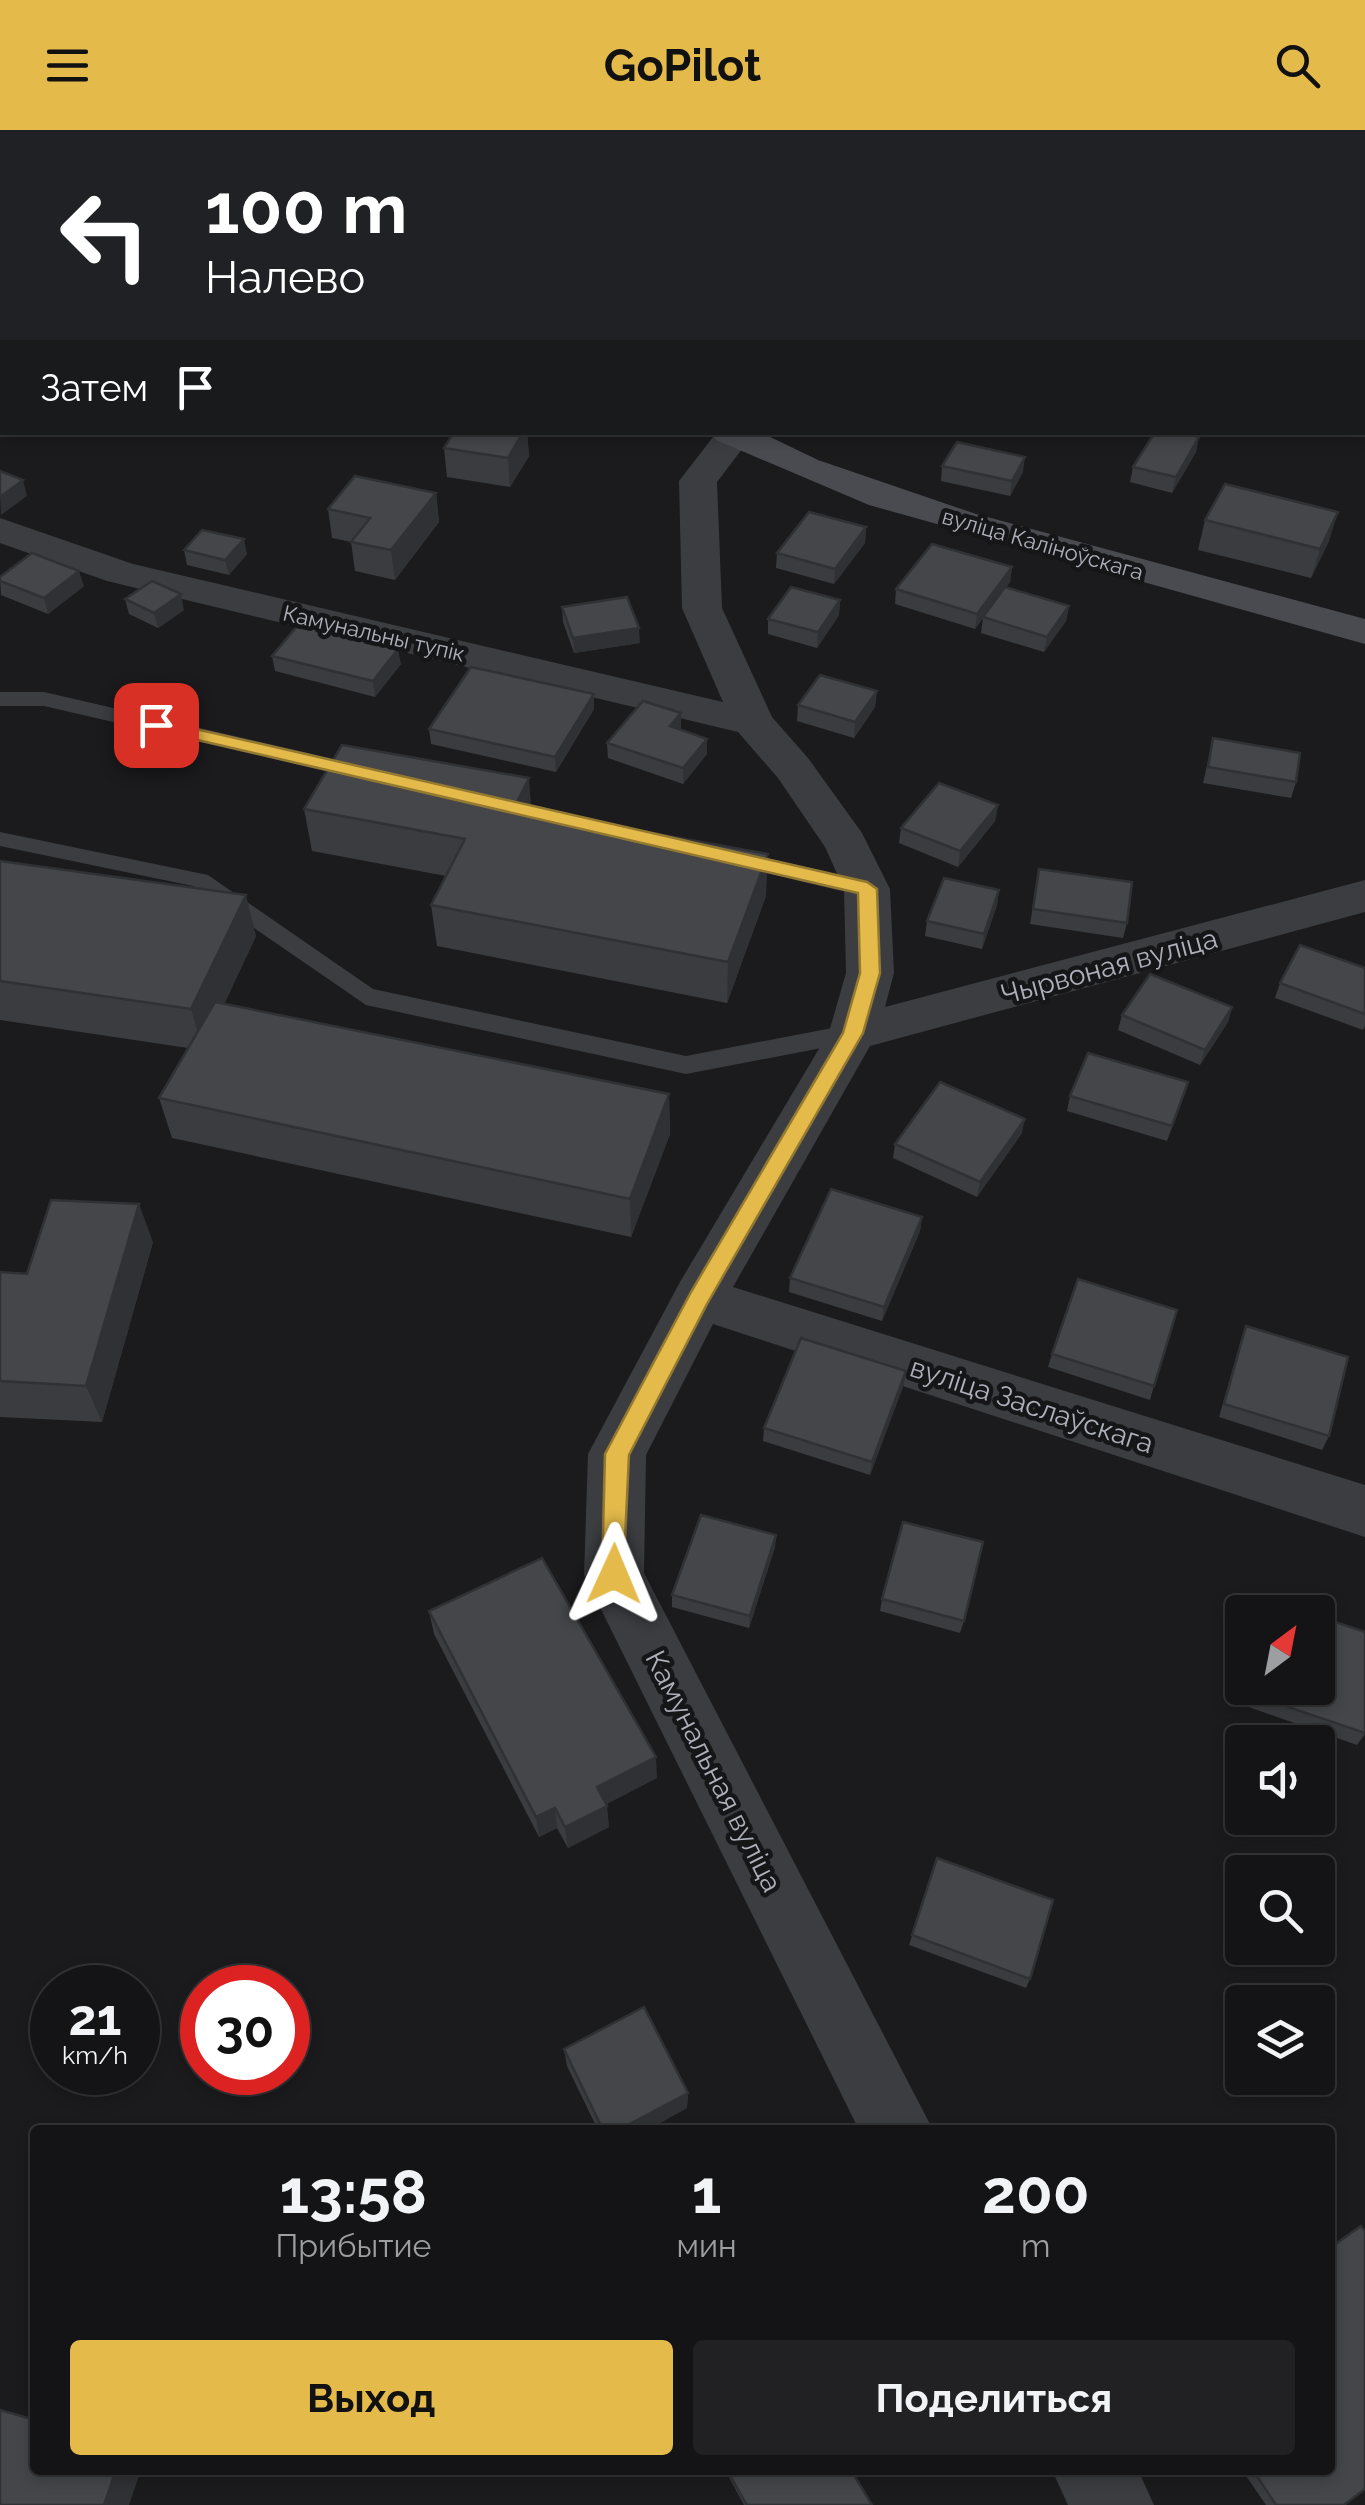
<!DOCTYPE html>
<html lang="ru">
<head>
<meta charset="utf-8">
<style>
  body { margin:0; font-family:Raleway,sans-serif; background:#212123; color:#f1f3f6; height:100vh; display:flex; flex-direction:column; font-size:38px; white-space:nowrap }
  * { box-sizing:border-box; margin:0 }
  p { font-size:32px; color:#9d9ea1 }
  .icon { flex:none; width:55px; height:55px; fill:none; stroke:currentColor; stroke-width:2; stroke-linecap:round; stroke-linejoin:round }
  .map { position:relative; flex:1; overflow:hidden }
  .sheet { position:absolute; left:30px; top:1995px; width:1305px; height:350px; display:flex; flex-direction:column; background:#141416; border-radius:10px; box-shadow:0 5px 15px #0003,0 0 0 2px #333335 }
  .sheet>* { flex:none }
  .guide { position:absolute; left:0px; top:0px; width:1365px; height:305px; box-shadow:0 5px 15px #0003,0 0 0 2px #333335; background:#202124; color:#fff; overflow:hidden }
  .needle { width:65px; rotate:32deg }
  .controls { position:absolute; left:1225px; top:1465px; display:grid; gap:20px }
  .controls a { display:grid; place-items:center; width:110px; height:110px; border-radius:10px; background:#141416; box-shadow:0 5px 15px #0003,0 0 0 2px #333335; font-size:50px }
  .speed { position:absolute; left:30px; top:1835px; display:flex; gap:20px; font-size:50px; font-weight:700; text-align:center }
  .speed>* { display:grid; place-content:center; width:130px; height:130px; border-radius:50%; background:#141416; box-shadow:0 5px 15px #0003,0 0 0 2px #333335; line-height:1 }
  .speed small { font-size:25px; font-weight:400 }
  .speed .limit { border:15px solid #d22; background:#fff; color:#111 }
  .pin { position:absolute; display:grid; place-items:center; width:85px; height:85px; color:#fff; margin:-42px; border-radius:20px; box-shadow:0 5px 15px #0006 }
  .me { position:absolute; width:110px; margin:-55px; rotate:1deg; stroke-linejoin:round; filter:drop-shadow(0 0 8px #0008) }
  .turn { display:flex; align-items:center; gap:35px; height:210px; padding:0 40px; font-size:45px }
  .turn .icon { width:130px; height:130px; stroke-width:2.5 }
  .turn b { display:block; font-size:70px; line-height:85px }
  .then { display:flex; align-items:center; height:95px; padding:0 40px; background:#0003; gap:20px; font-size:38px }
  .eta { display:flex; justify-content:space-evenly; align-items:center; height:170px; text-align:center }
  .eta b { font-size:60px; font-weight:700; line-height:70px }
  .action { display:flex; gap:20px; margin-top:auto; padding:20px 40px }
  .action a { flex:1; height:115px; border-radius:10px; background:#e4ba4b; color:#111; font-size:40px; font-weight:700; line-height:115px; text-align:center }
  .action a+a { background:#212123; color:#f1f3f6 }
  header { display:flex; justify-content:space-between; align-items:center; height:130px; padding:0 40px; background:#e4ba4b; color:#111; font-size:45px; font-weight:700 }
  .map>svg:first-child { display:block }
  .lines { fill:none; stroke-linecap:round; stroke-linejoin:round }
  .lane { fill:#3c3d41; fill-rule:evenodd }
  .street { fill:#3c3d41; fill-rule:evenodd }
  .secondary { fill:#4a4b51; fill-rule:evenodd }
  .wall { fill:#3b3c40 }
  .shaded-wall { fill:#303134 }
  .building { fill:#45464a; stroke:#303134; stroke-width:2.5 }
  .route { fill:#e4ba4b; stroke:#947931; stroke-width:2.5 }
  .labels { text-anchor:middle; stroke-width:9; stroke-linejoin:round; paint-order:stroke }
  .far-street-label { font-size:22px; fill:#aeb1bb; stroke:#161618 }
  .street-label { font-size:28px; fill:#aeb1bb; stroke:#161618 }
</style>
</head>
<body>
<header><svg class="icon" aria-label="menu" viewBox="0 0 24 24"><path d="M4 6h16M4 12h16M4 18h16"/></svg>GoPilot<svg class="icon" aria-label="search" viewBox="0 0 24 24"><circle cx="10" cy="10" r="6"/><path d="M15 15l6 6"/></svg></header>
<div class="map">
<svg width="1365" height="2375" viewBox="0 0 1365 2375">
  <rect width="100%" height="100%" fill="#1b1b1d"/>
  <g class="lines">
    <g class="lane">
      <rect x="1362" y="122" width="3" height="10"/>
      <path d="M0 562H44L364 636 375 643 364 650 44 576H0Z"/>
      <path d="M0 702 208 745 373 859 686 926 853 894 865 903 853 912 686 944 366 875 193 756 0 716Z"/>
      <path d="M732 720 867 751 879 759 867 767 724 733 721 728Z"/>
    </g>
    <g class="street">
      <path d="M437 0H467L468 2H438Z"/>
      <path d="M1362 217H1365V239L1362 238Z"/>
      <path d="M717 302H755L717 352 722 478 772 587 808 628 862 703 890 759 894 843 885 877 1365 750V782L870 916 733 1157 1365 1355V1407L713 1194 646 1325 644 1443 933 2000H859L584 1445 588 1324 680 1152 829 902 846 843 844 759 825 717 778 648 738 602 107 451 0 413V388L133 434 723 572 682 478 679 351Z"/>
      <path d="M1052 2340H1138L1154 2375H1068Z"/>
    </g>
    <g class="secondary">
      <path d="M0 50 2 51V71L0 70Z"/>
      <path d="M711 302H760L818 330 976 384 1365 489V514L869 375 716 310Z"/>
    </g>
  </g>
  <g class="wall">
    <path d="M156 0H225V2H157Z"/>
    <path d="M519 0H578L575 2H519Z"/>
    <path d="M1036 0H1086L1084 2H1048Z"/>
    <path d="M454 302H527L529 326 510 357 447 347 444 318Z"/>
    <path d="M1199 307 1196 322 1172 363 1130 352 1133 337Z"/>
    <path d="M942 336 1023 342 1010 366 941 351Z"/>
    <path d="M436 363 439 392 395 450 355 441 351 412 332 408 328 379Z"/>
    <path d="M1205 390 1329 411 1311 448 1198 420Z"/>
    <path d="M866 397 865 413 834 454 776 438 777 423Z"/>
    <path d="M184 420 247 424 229 445 187 435Z"/>
    <path d="M1012 437 1010 452 1006 457 1069 476 1066 491 1044 522 981 503 983 488 975 499 895 474 896 459Z"/>
    <path d="M0 447 84 456 48 484 1 465Z"/>
    <path d="M125 469 184 480 158 498 129 484Z"/>
    <path d="M840 470 839 485 817 518 768 504V489Z"/>
    <path d="M562 477 640 513 574 523 563 492Z"/>
    <path d="M272 526 401 534 375 567 275 541Z"/>
    <path d="M877 561 875 577 854 608 797 591 798 575Z"/>
    <path d="M594 564V579L556 642 431 614 429 599Z"/>
    <path d="M681 599 680 600 707 624 683 654 608 628 607 613Z"/>
    <path d="M1213 608 1296 652 1291 668 1203 653Z"/>
    <path d="M998 675 995 691 958 737 899 713 901 698Z"/>
    <path d="M304 679 531 681 766 766 727 873 437 816 431 775 446 746 312 721Z"/>
    <path d="M0 731 256 806 224 874 669 964 670 1004 631 1107 172 1008 159 968 188 918 0 890Z"/>
    <path d="M1039 739 1127 793 1123 808 1030 794Z"/>
    <path d="M999 760 997 775 982 819 925 806 927 791Z"/>
    <path d="M1365 838V896L1363 900 1275 868 1280 853Z"/>
    <path d="M1232 877 1228 892 1200 935 1118 900 1122 885Z"/>
    <path d="M1070 966 1183 967 1167 1011 1067 981Z"/>
    <path d="M1022 1003 977 1067 893 1028 895 1014Z"/>
    <path d="M922 1087 920 1101 882 1191 789 1162 790 1148Z"/>
    <path d="M153 1112 102 1292 0 1287V1142L27 1144Z"/>
    <path d="M1246 1196 1329 1306 1322 1320 1219 1287 1241 1210Z"/>
    <path d="M1052 1224 1154 1256 1150 1270 1048 1237Z"/>
    <path d="M904 1254 870 1345 763 1311 764 1298Z"/>
    <path d="M776 1405 775 1417 749 1498 672 1477V1465Z"/>
    <path d="M882 1469 964 1491 960 1503 880 1481Z"/>
    <path d="M429 1481 657 1648 606 1674 609 1697 568 1718 557 1698 539 1707 434 1504Z"/>
    <path d="M1248 1558H1318L1365 1604 1357 1615 1243 1575Z"/>
    <path d="M937 1728 1030 1849 1026 1858 909 1815Z"/>
    <path d="M564 1919 688 1963 687 1978 647 2000H598L567 1936Z"/>
    <path d="M725 2340H851L872 2375H744Z"/>
    <path d="M1242 2340H1330L1344 2375H1266Z"/>
  </g>
  <g class="shaded-wall">
    <path d="M212 0H225V2H210Z"/>
    <path d="M2 93V127L0 129V95Z"/>
    <path d="M523 302H527L529 326 510 357 508 328Z"/>
    <path d="M1199 307 1196 322 1172 363 1176 347Z"/>
    <path d="M1025 327 1023 342 1010 366 1012 351Z"/>
    <path d="M23 350 27 366 1 385 0 367Z"/>
    <path d="M436 363 439 392 395 450 391 420Z"/>
    <path d="M1338 382 1329 411 1311 448 1320 419Z"/>
    <path d="M866 397 865 413 834 454 835 439Z"/>
    <path d="M244 409 247 424 229 445 225 430Z"/>
    <path d="M1012 437 1010 452 975 499 977 484Z"/>
    <path d="M79 441 84 456 48 484 44 468Z"/>
    <path d="M181 464 184 480 158 498 154 483Z"/>
    <path d="M840 470 839 485 817 518 818 502Z"/>
    <path d="M1069 476 1066 491 1044 522 1047 507Z"/>
    <path d="M639 498 640 513 574 523 573 508Z"/>
    <path d="M398 519 401 534 375 567 373 551Z"/>
    <path d="M877 561 875 577 854 608 855 592Z"/>
    <path d="M594 564V579L556 642 555 627Z"/>
    <path d="M681 583V599L670 612V596Z"/>
    <path d="M707 609V624L683 654V638Z"/>
    <path d="M529 648 532 690 514 678Z"/>
    <path d="M998 675 995 691 958 737 960 721Z"/>
    <path d="M768 724 766 766 727 873 728 832Z"/>
    <path d="M999 760 997 775 982 819 984 804Z"/>
    <path d="M246 765 256 806 203 920 191 879Z"/>
    <path d="M1232 877 1228 892 1200 935 1205 920Z"/>
    <path d="M669 964 670 1004 631 1107 630 1069Z"/>
    <path d="M1025 989 1022 1003 977 1067 980 1052Z"/>
    <path d="M139 1074 153 1112 102 1292 86 1256Z"/>
    <path d="M922 1087 920 1101 882 1191 884 1177Z"/>
    <path d="M906 1241 904 1254 870 1345 872 1332Z"/>
    <path d="M776 1405 775 1417 749 1498 750 1486Z"/>
    <path d="M656 1627 657 1648 599 1678 597 1657Z"/>
    <path d="M607 1676 609 1697 568 1718 565 1697Z"/>
    <path d="M555 1678 557 1698 539 1707 536 1687Z"/>
    <path d="M688 1963 687 1978 647 2000H618Z"/>
    <path d="M116 2340H141L129 2375H104Z"/>
  </g>
  <g class="building">
    <path d="M661 0H703L708 1 706 2H658Z"/>
    <path d="M818 0H870L874 1 872 2H816Z"/>
    <rect x="1362" y="51" width="3" height="29"/>
    <path d="M0 81H2V93L0 95Z"/>
    <path d="M454 302H523L508 328 444 318Z"/>
    <path d="M1155 302H1180L1199 307 1176 347 1133 337Z"/>
    <path d="M957 312 1025 327 1012 351 942 336Z"/>
    <path d="M0 341 23 350 0 367Z"/>
    <path d="M355 346 436 363 391 420 351 412 370 388 328 379Z"/>
    <path d="M1225 354 1338 382 1320 419 1205 390Z"/>
    <path d="M809 382 866 397 835 439 777 423Z"/>
    <path d="M202 400 244 409 225 430 184 420Z"/>
    <path d="M932 414 1012 437 977 484 896 459Z"/>
    <path d="M32 423 79 441 44 468 0 451V447Z"/>
    <path d="M152 451 181 464 154 483 125 469Z"/>
    <path d="M791 457 840 470 818 502 768 489Z"/>
    <path d="M1005 457 1069 476 1047 507 983 487Z"/>
    <path d="M627 467 639 498 573 508 562 477Z"/>
    <path d="M299 494 398 519 373 551 272 526Z"/>
    <path d="M471 537 594 564 555 627 429 599Z"/>
    <path d="M820 545 877 561 855 592 798 575Z"/>
    <path d="M643 571 681 583 670 596 707 609 683 638 607 613Z"/>
    <path d="M1213 608 1300 623 1296 652 1208 637Z"/>
    <path d="M342 615 529 648 514 678 768 724 728 832 431 775 465 709 304 679Z"/>
    <path d="M939 653 998 675 960 721 901 698Z"/>
    <path d="M0 731 246 765 191 879 0 851Z"/>
    <path d="M1039 739 1132 752 1127 793 1033 779Z"/>
    <path d="M944 748 999 760 984 804 927 791Z"/>
    <path d="M1300 815 1365 838V884L1280 853Z"/>
    <path d="M1150 844 1232 877 1205 920 1122 885Z"/>
    <path d="M215 872 669 964 630 1069 159 968Z"/>
    <path d="M1088 923 1188 952 1172 996 1070 966Z"/>
    <path d="M940 952 1025 989 980 1052 895 1014Z"/>
    <path d="M831 1059 922 1087 884 1177 790 1148Z"/>
    <path d="M51 1070 139 1074 86 1256 0 1251V1142L27 1144Z"/>
    <path d="M1078 1149 1177 1180 1154 1256 1052 1224Z"/>
    <path d="M1246 1196 1348 1227 1329 1306 1224 1274Z"/>
    <path d="M801 1208 906 1241 872 1332 764 1298Z"/>
    <path d="M701 1385 776 1405 750 1486 672 1465Z"/>
    <path d="M903 1392 983 1412 964 1491 882 1469Z"/>
    <path d="M542 1428 656 1627 597 1657 607 1676 565 1697 555 1678 536 1687 429 1481Z"/>
    <path d="M1272 1471 1307 1482H1269Z"/>
    <path d="M1318 1486 1365 1502V1603L1250 1564 1251 1558H1318Z"/>
    <path d="M937 1728 1053 1770 1030 1849 912 1805Z"/>
    <path d="M644 1877 688 1963 618 2000H603L564 1919Z"/>
    <path d="M1361 2096 1365 2101V2359L1344 2375H1276L1253 2340H1330V2118Z"/>
    <path d="M0 2280 35 2290V2340H116L104 2375H0Z"/>
    <path d="M727 2340H851L872 2375H747Z"/>
  </g>
  <path class="route" d="M156 590 867 752 877 759 880 843 863 903 707 1174 629 1325 623 1452H605L602 1444 605 1324 691 1162 843 903 860 843 858 763 150 599V591Z"/>
  <g class="labels">
    <g class="far-street-label">
      <text transform="translate(1043 414) rotate(16)" y="8">вуліца Каліноўскага</text>
      <text transform="translate(374 503) rotate(13)" y="8">Камунальны тупік</text>
    </g>
    <g class="street-label">
      <text transform="translate(1109 836) rotate(-15)" y="10">Чырвоная вуліца</text>
      <text transform="translate(1032 1275) rotate(18)" y="10">вуліца Заслаўскага</text>
      <text transform="translate(714 1641) rotate(63)" y="10">Камунальная вуліца</text>
    </g>
  </g>
</svg>
<div class="controls">
<a><svg class="needle" viewBox="-14 -14 28 28"><path d="M0-13l5 13h-10z" fill="#e53935"/><path d="M0 13l5-13h-10z" fill="#9d9ea1"/></svg></a>
<a><svg class="icon" aria-label="sound" viewBox="0 0 24 24"><path d="M4 9h4l5-4v14l-5-4H4zM17 9q2 3 0 6"/></svg></a>
<a><svg class="icon" aria-label="search" viewBox="0 0 24 24"><circle cx="10" cy="10" r="6"/><path d="M15 15l6 6"/></svg></a>
<a><svg class="icon" aria-label="layers" viewBox="0 0 24 24"><path d="M12 4l9 5-9 5-9-5zM3 14l9 5 9-5"/></svg></a>
</div>
<div class="speed"><div>21<small>km/h</small></div><div class="limit">30</div></div>
<div class="pin" style="left:156px;top:595px;background:#d93025"><svg class="icon" aria-label="arrive" viewBox="0 0 24 24"><path d="M6 21V4h12l-3 4 3 4H6"/></svg></div>
<svg class="me" style="left:614px;top:1444px" viewBox="-20 -20 40 40"><path d="M0-17L14 15 0 8-14 15z" fill="#e4ba4b" stroke="#fff" stroke-width="4"/></svg>
<div class="guide">
<div class="turn"><svg class="icon" aria-label="left" viewBox="0 0 24 24"><path d="M17 20v-9H6M10 6l-5 5 5 5"/></svg><div><b>100 m</b>Налево</div></div>
<div class="then">Затем<svg class="icon" aria-label="arrive" viewBox="0 0 24 24"><path d="M6 21V4h12l-3 4 3 4H6"/></svg></div>
</div>
<section class="sheet">
<div class="eta">
<div><b>13:58</b><p>Прибытие</p></div>
<div><b>1</b><p>мин</p></div>
<div><b>200</b><p>m</p></div>
</div>
<div class="action"><a>Выход</a><a>Поделиться</a></div>
</section>
</div>
</body>
</html>
